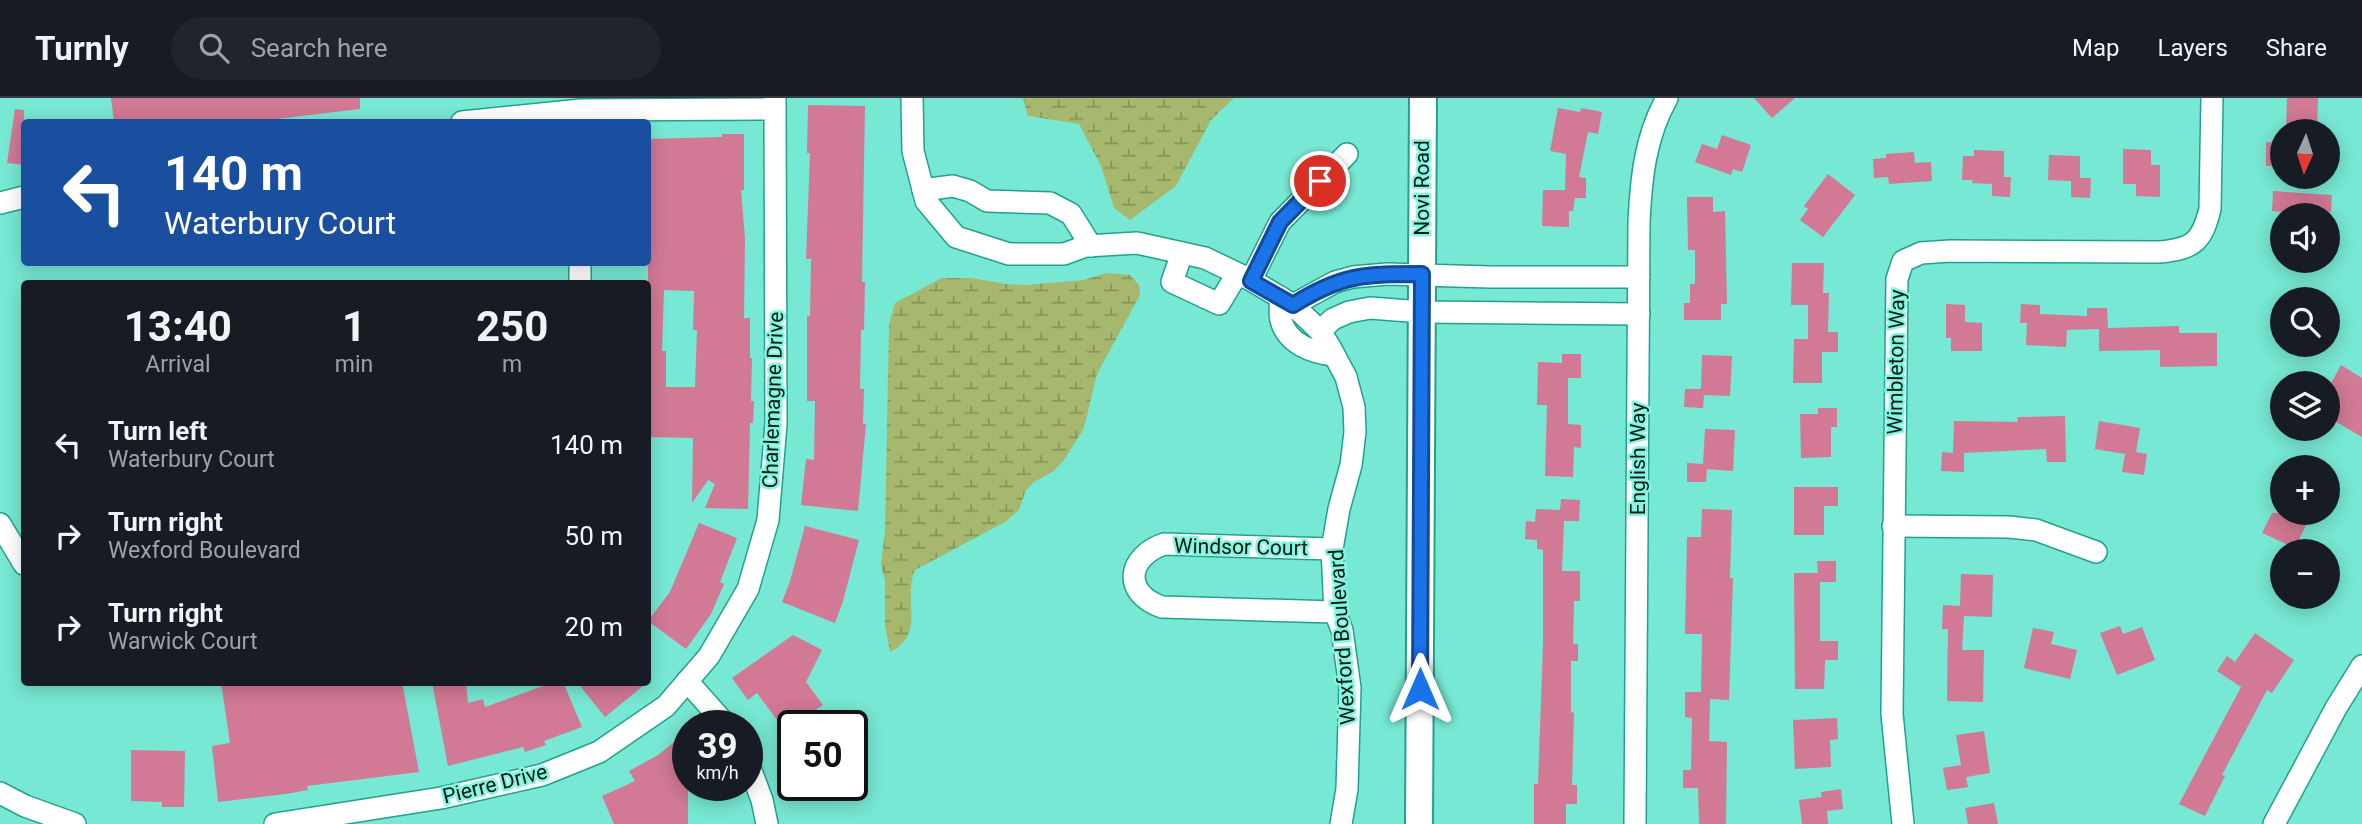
<!DOCTYPE html>
<html lang="en">
<head>
<meta charset="utf-8">
<style>
  body { margin:0; font-family:Roboto,sans-serif; background:#20242c; color:#f1f3f6; height:100vh; display:flex; flex-direction:column; font-size:26px; white-space:nowrap }
  * { box-sizing:border-box; margin:0 }
  p { font-size:23px; color:#9ea1a6 }
  .icon { flex:none; width:38px; height:38px; fill:none; stroke:currentColor; stroke-width:2; stroke-linecap:round; stroke-linejoin:round }
  .map { position:relative; flex:1; overflow:hidden }
  .sheet { position:absolute; left:21px; top:182px; width:630px; height:406px; display:flex; flex-direction:column; background:#171b24; border-radius:7px; box-shadow:0 4px 18px #0003 }
  .sheet>* { flex:none }
  .banner { position:absolute; left:21px; top:21px; width:630px; height:147px; border-radius:7px; box-shadow:0 4px 18px #0003; background:#1a4fa0; color:#fff; overflow:hidden }
  .needle { width:46px; rotate:183deg }
  .controls { position:absolute; left:2270px; top:21px; display:grid; gap:14px }
  .controls a { display:grid; place-items:center; width:70px; height:70px; border-radius:50%; background:#171b24; box-shadow:0 4px 18px #0003; font-size:35px }
  .speed { position:absolute; left:672px; top:612px; display:flex; gap:14px; font-size:35px; font-weight:700; text-align:center }
  .speed>* { display:grid; place-content:center; width:91px; height:91px; border-radius:50%; background:#171b24; box-shadow:0 4px 18px #0003; line-height:1 }
  .speed small { font-size:18px; font-weight:400 }
  .speed .limit { border:4px solid #111; border-radius:10px; background:#fff; color:#111 }
  .pin { position:absolute; display:grid; place-items:center; width:60px; height:60px; color:#fff; margin:-30px; border:4px solid #fff; border-radius:50%; box-shadow:0 2px 7px #0007 }
  .me { position:absolute; width:77px; margin:-38px; rotate:0deg; stroke-linejoin:round; filter:drop-shadow(0 0 5px #0008) }
  .turn { display:flex; align-items:center; gap:24px; height:147px; padding:0 28px; font-size:32px }
  .turn .icon { width:91px; height:91px; stroke-width:2.5 }
  .turn b { display:block; font-size:49px; line-height:60px }
  .eta { display:flex; justify-content:space-evenly; align-items:center; height:119px; text-align:center }
  .eta b { font-size:42px; font-weight:700; line-height:49px }
  ul { padding:0; list-style:none }
  li { display:flex; align-items:center; gap:21px; height:91px; padding:0 28px }
  li div { flex:1 }
  li b { display:block; font-size:26px }
  li em { font-style:normal }
  header { display:flex; align-items:center; gap:42px; box-sizing:border-box; height:98px; padding:0 35px; background:#171b24; border-bottom:2px solid #363941 }
  header strong { font-size:33px }
  nav { display:flex; gap:38px; margin-inline-start:auto; font-size:24px }
  .search { width:490px; height:63px; background:#20242c; display:flex; align-items:center; gap:18px; box-sizing:border-box; padding:0 24px; border-radius:38px; color:#9ea1a6; font-size:26px }
  .map>svg:first-child { display:block }
  .wetland { fill:url(#wetland-marsh) }
  .building { fill:#d17995; fill-rule:evenodd }
  .lines { fill:none; stroke-linecap:round; stroke-linejoin:round }
  .minor-casing { stroke:#21a18e; stroke-width:24 }
  .major-casing { stroke:#21a18e; stroke-width:30 }
  .minor { stroke:#fff; stroke-width:21 }
  .major { stroke:#fff; stroke-width:26 }
  .route-casing { stroke:#114b97; stroke-width:18 }
  .route { stroke:#1a73e8; stroke-width:12 }
  .labels { text-anchor:middle; stroke-width:5; stroke-linejoin:round; paint-order:stroke }
  .street-label { font-size:21px; fill:#021a16; stroke:#84f6e0 }
</style>
</head>
<body>
<header>
<strong>Turnly</strong>
<div class="search"><svg class="icon" aria-label="search" viewBox="0 0 24 24"><circle cx="10" cy="10" r="6"/><path d="M15 15l6 6"/></svg>Search here</div>
<nav><a>Map</a><a>Layers</a><a>Share</a></nav>
</header>
<div class="map">
<svg width="2362" height="726" viewBox="0 0 2362 726">
  <defs>
    <pattern id="wetland-marsh" width="20" height="14" patternUnits="userSpaceOnUse" patternTransform="scale(1.75)"><rect width="20" height="14" fill="#a6b86e"/><path d="M1 5h8M5 5V1M11 12h8M15 12V8" fill="none" stroke="#859559"/></pattern>
  </defs>
  <rect width="100%" height="100%" fill="#77e8d3"/>
  <g class="wetland">
    <path d="M1023 0H1234L1211 22 1176 88 1130 122 1114 110 1101 68 1079 26 1028 18Z"/>
    <path d="M1106 175 1130 177 1139 187 1140 197 1097 276 1084 330 1064 362 1054 373 1034 384 1026 392 1019 412 1005 424 915 472C902 502 927 535 890 554L885 528V482L881 467 885 433 889 226 895 205 942 180H971L1006 186 1025 187 1084 182Z"/>
  </g>
  <g class="building">
    <path d="M111 0H360V11L252 24H114Z"/>
    <path d="M1754 0H1795L1772 20Z"/>
    <path d="M2287 0H2318L2317 33H2286Z"/>
    <path d="M808 7 865 8 862 184H865L864 232H861L860 291H864L863 326H866L858 413 801 407 806 361 814 362 815 303H807V218H810L811 161H806L810 55H807Z"/>
    <path d="M1558 10 1580 14 1581 10 1602 14 1598 36 1588 34 1579 79 1586 80V100H1575L1573 113H1569V129L1542 128 1543 92H1565L1566 56 1550 53Z"/>
    <path d="M15 11 24 12V67L7 65Z"/>
    <path d="M722 36H744V92H741L745 140 744 220H750V260H752L751 303H754L753 325H750L748 411 705 410 715 386 708 382 692 405 693 340 648 339V41L722 39ZM664 192 694 193 693 232H697L695 289H666V253H662Z"/>
    <path d="M1722 37 1751 47 1742 74 1733 71 1731 77 1695 64 1702 46 1717 51Z"/>
    <path d="M2266 44 2282 45V68H2266Z"/>
    <path d="M2123 51 2151 52V67H2160V99L2136 98V86H2123Z"/>
    <path d="M1974 52 2004 53V79H2011L2010 99 1992 98V86L1972 85 1973 82H1962L1963 58H1974Z"/>
    <path d="M1914 54 1915 65 1931 64 1932 83 1889 86 1888 79 1874 80 1873 61 1886 60V56Z"/>
    <path d="M2049 57 2080 58V80H2091L2090 100 2071 99V83L2048 82Z"/>
    <path d="M1828 76 1855 97 1823 139 1800 122 1808 111 1804 108Z"/>
    <path d="M2273 93 2332 97 2331 114 2311 113V117H2283V114L2272 113Z"/>
    <path d="M1687 99H1713V114L1725 113 1727 206H1721V222H1684V205H1690V186H1695V152H1688Z"/>
    <path d="M1792 165H1824L1823 195H1829L1828 234H1838V254H1822V285H1793L1794 241H1808V207H1791Z"/>
    <path d="M1946 206 1965 207V224L1982 225V253H1951V240H1946Z"/>
    <path d="M2021 206 2040 207V216L2087 218V210H2107L2108 230 2179 228V235H2217V268L2160 269V252L2099 253V231L2067 232 2066 249 2026 247 2027 225H2020Z"/>
    <path d="M1562 256H1581V280H1568V326L1581 327V350L1574 349 1573 379 1545 378 1547 307H1537L1538 264 1562 265Z"/>
    <path d="M1702 257 1732 258 1730 298 1704 297 1703 310 1684 309 1685 291H1701Z"/>
    <path d="M2341 267 2362 280V339L2328 319V291Z"/>
    <path d="M1818 310H1837V329H1831V359L1801 360 1800 316H1818Z"/>
    <path d="M2065 318 2066 364H2047L2046 351 1964 355V374L1941 373 1942 354 1953 355 1954 323 2018 324 2017 319Z"/>
    <path d="M2099 323 2140 330 2136 354 2147 356 2144 377 2122 374 2125 356 2095 351Z"/>
    <path d="M1705 331 1735 332 1733 373 1707 371 1706 384H1687V365L1703 366Z"/>
    <path d="M1794 389H1838V408H1824V437H1794Z"/>
    <path d="M1561 401 1580 402 1579 423H1564L1562 473H1580V503H1574L1573 546H1578V563H1571V614L1574 615 1572 687H1577V706H1566V726H1534V686H1538L1543 546V452L1537 451V442L1525 441 1526 423 1535 424 1536 411 1560 412Z"/>
    <path d="M1702 411 1732 412 1730 480H1733L1729 602 1710 601 1709 643 1727 644 1726 726H1699L1698 690H1683V672H1691L1692 620 1685 619V594H1701L1702 536H1685L1687 439H1701Z"/>
    <path d="M2272 415H2312L2295 450 2262 435Z"/>
    <path d="M699 425 737 440 720 484 724 486 711 516 686 551 648 523 670 494Z"/>
    <path d="M805 428 859 442 843 503 835 525 782 504 790 483Z"/>
    <path d="M1817 463H1836V484H1820V543H1838V562H1825L1824 591H1795L1794 475H1818Z"/>
    <path d="M1961 476 1993 477 1992 519 1964 518 1962 552H1984L1983 604 1947 603 1948 531H1942L1943 507 1960 508Z"/>
    <path d="M2120 528 2123 536 2142 529 2155 562 2117 577 2100 535Z"/>
    <path d="M2033 530 2054 534 2051 546 2077 552 2070 581 2024 570Z"/>
    <path d="M2255 535 2294 562 2272 595 2267 592 2222 677 2225 678 2205 718 2179 706 2241 589 2217 573 2227 558 2235 564Z"/>
    <path d="M793 537 822 552 806 584 823 607 785 633 757 595 748 602 732 580Z"/>
    <path d="M221 584H402L419 674 307 688 308 692 286 696 218 704 212 648 230 645Z"/>
    <path d="M432 584H466L468 605 483 601 485 609 554 584H563L582 629 544 643 546 647 525 654 523 649 448 668Z"/>
    <path d="M577 584H648L605 619Z"/>
    <path d="M1837 620 1838 641 1830 642 1831 669 1795 671 1793 622Z"/>
    <path d="M688 633V726H614L602 698 635 683 629 673 658 657Z"/>
    <path d="M1984 633 1990 675 1966 679 1968 689 1947 692 1943 670 1961 667 1956 637Z"/>
    <path d="M131 652 185 653 184 709H162V704L131 703Z"/>
    <path d="M1841 691 1843 711 1827 713 1828 726H1802L1799 702 1822 699 1821 694Z"/>
    <path d="M1994 705 1998 726H1968L1965 710Z"/>
  </g>
  <g class="lines">
    <defs>
      <g id="minor">
        <path d="M912 0 913 53 926 103 956 139 1009 156H1064L1086 148 1137 145 1205 160 1251 182 1293 207 1320 233 1330 249 1346 279 1354 309 1355 334 1351 367 1339 411 1332 451 1335 514 1342 532 1350 590 1347 691 1341 726"/>
        <path d="M462 24 581 12 775 11"/>
        <path d="M923 92 953 88 970 93 987 103 1050 105 1071 116 1091 148"/>
        <path d="M0 105 24 99"/>
        <path d="M1182 155 1172 184 1219 206 1237 176"/>
        <path d="M1251 182 1280 124 1347 56"/>
        <path d="M580 186V164"/>
        <path d="M1280 199C1281 206 1279 215 1281 222 1287 246 1313 255 1334 257"/>
        <path d="M1293 207 1335 184 1353 179 1387 176 1490 179H1639"/>
        <path d="M1320 233 1333 221 1349 214 1370 210 1422 214 1639 216"/>
        <path d="M0 426 24 466"/>
        <path d="M1893 428 2009 429 2036 432 2096 454"/>
        <path d="M1332 451 1164 446C1127 459 1122 495 1162 509L1335 514"/>
        <path d="M687 583 727 628"/>
        <path d="M747 662 762 702 767 726"/>
        <path d="M0 695 25 708 75 726"/>
        <path d="M275 726 441 700 542 677 599 654 666 608 709 558 748 491 768 422 776 326 775 0"/>
        <path d="M1635 726 1639 125C1641 81 1645 39 1667 0"/>
        <path d="M1903 726 1892 616 1897 181 1903 163 1921 155 1950 153 2160 154C2194 151 2202 143 2210 111L2212 0"/>
        <path d="M2274 726 2336 610 2362 568"/>
      </g>
      <path id="major" d="M1419 726 1423 0"/>
    </defs>
    <use href="#minor" class="minor-casing"/>
    <use href="#major" class="major-casing"/>
    <use href="#minor" class="minor"/>
    <use href="#major" class="major"/>
  </g>
  <g class="lines">
    <defs>
      <path id="route" d="M1320 83 1280 124 1251 183 1293 207C1342 176 1365 176 1422 176L1420 591"/>
    </defs>
    <use href="#route" class="route-casing"/>
    <use href="#route" class="route"/>
  </g>
  <g class="labels">
    <g class="street-label">
      <text transform="translate(1422 90) rotate(-90)" y="7">Novi Road</text>
      <text transform="translate(1896 264) rotate(-89)" y="7">Wimbleton Way</text>
      <text transform="translate(773 302) rotate(-88)" y="7">Charlemagne Drive</text>
      <text transform="translate(1638 361) rotate(-90)" y="7">English Way</text>
      <text transform="translate(1241 449) rotate(1)" y="7">Windsor Court</text>
      <text transform="translate(1342 539) rotate(-94)" y="7">Wexford Boulevard</text>
      <text transform="translate(495 686) rotate(-14)" y="7">Pierre Drive</text>
    </g>
  </g>
</svg>
<div class="controls">
<a><svg class="needle" viewBox="-14 -14 28 28"><path d="M0-13l5 13h-10z" fill="#e53935"/><path d="M0 13l5-13h-10z" fill="#9ea1a6"/></svg></a>
<a><svg class="icon" aria-label="sound" viewBox="0 0 24 24"><path d="M4 9h4l5-4v14l-5-4H4zM17 9q2 3 0 6"/></svg></a>
<a><svg class="icon" aria-label="search" viewBox="0 0 24 24"><circle cx="10" cy="10" r="6"/><path d="M15 15l6 6"/></svg></a>
<a><svg class="icon" aria-label="layers" viewBox="0 0 24 24"><path d="M12 4l9 5-9 5-9-5zM3 14l9 5 9-5"/></svg></a>
<a>+</a>
<a>−</a>
</div>
<div class="speed"><div>39<small>km/h</small></div><div class="limit">50</div></div>
<div class="pin" style="left:1320px;top:83px;background:#d93025"><svg class="icon" aria-label="arrive" viewBox="0 0 24 24"><path d="M6 21V4h12l-3 4 3 4H6"/></svg></div>
<svg class="me" style="left:1420px;top:591px" viewBox="-20 -20 40 40"><path d="M0-17L14 15 0 8-14 15z" fill="#1a73e8" stroke="#fff" stroke-width="4"/></svg>
<div class="banner">
<div class="turn"><svg class="icon" aria-label="left" viewBox="0 0 24 24"><path d="M17 20v-9H6M10 6l-5 5 5 5"/></svg><div><b>140 m</b>Waterbury Court</div></div>
</div>
<section class="sheet">
<div class="eta">
<div><b>13:40</b><p>Arrival</p></div>
<div><b>1</b><p>min</p></div>
<div><b>250</b><p>m</p></div>
</div>
<ul>
<li><svg class="icon" aria-label="left" viewBox="0 0 24 24"><path d="M17 20v-9H6M10 6l-5 5 5 5"/></svg><div><b>Turn left</b><p>Waterbury Court</p></div><em>140 m</em></li>
<li><svg class="icon" aria-label="right" viewBox="0 0 24 24"><path d="M7 20v-9h11M14 6l5 5-5 5"/></svg><div><b>Turn right</b><p>Wexford Boulevard</p></div><em>50 m</em></li>
<li><svg class="icon" aria-label="right" viewBox="0 0 24 24"><path d="M7 20v-9h11M14 6l5 5-5 5"/></svg><div><b>Turn right</b><p>Warwick Court</p></div><em>20 m</em></li>
</ul>
</section>
</div>
</body>
</html>
